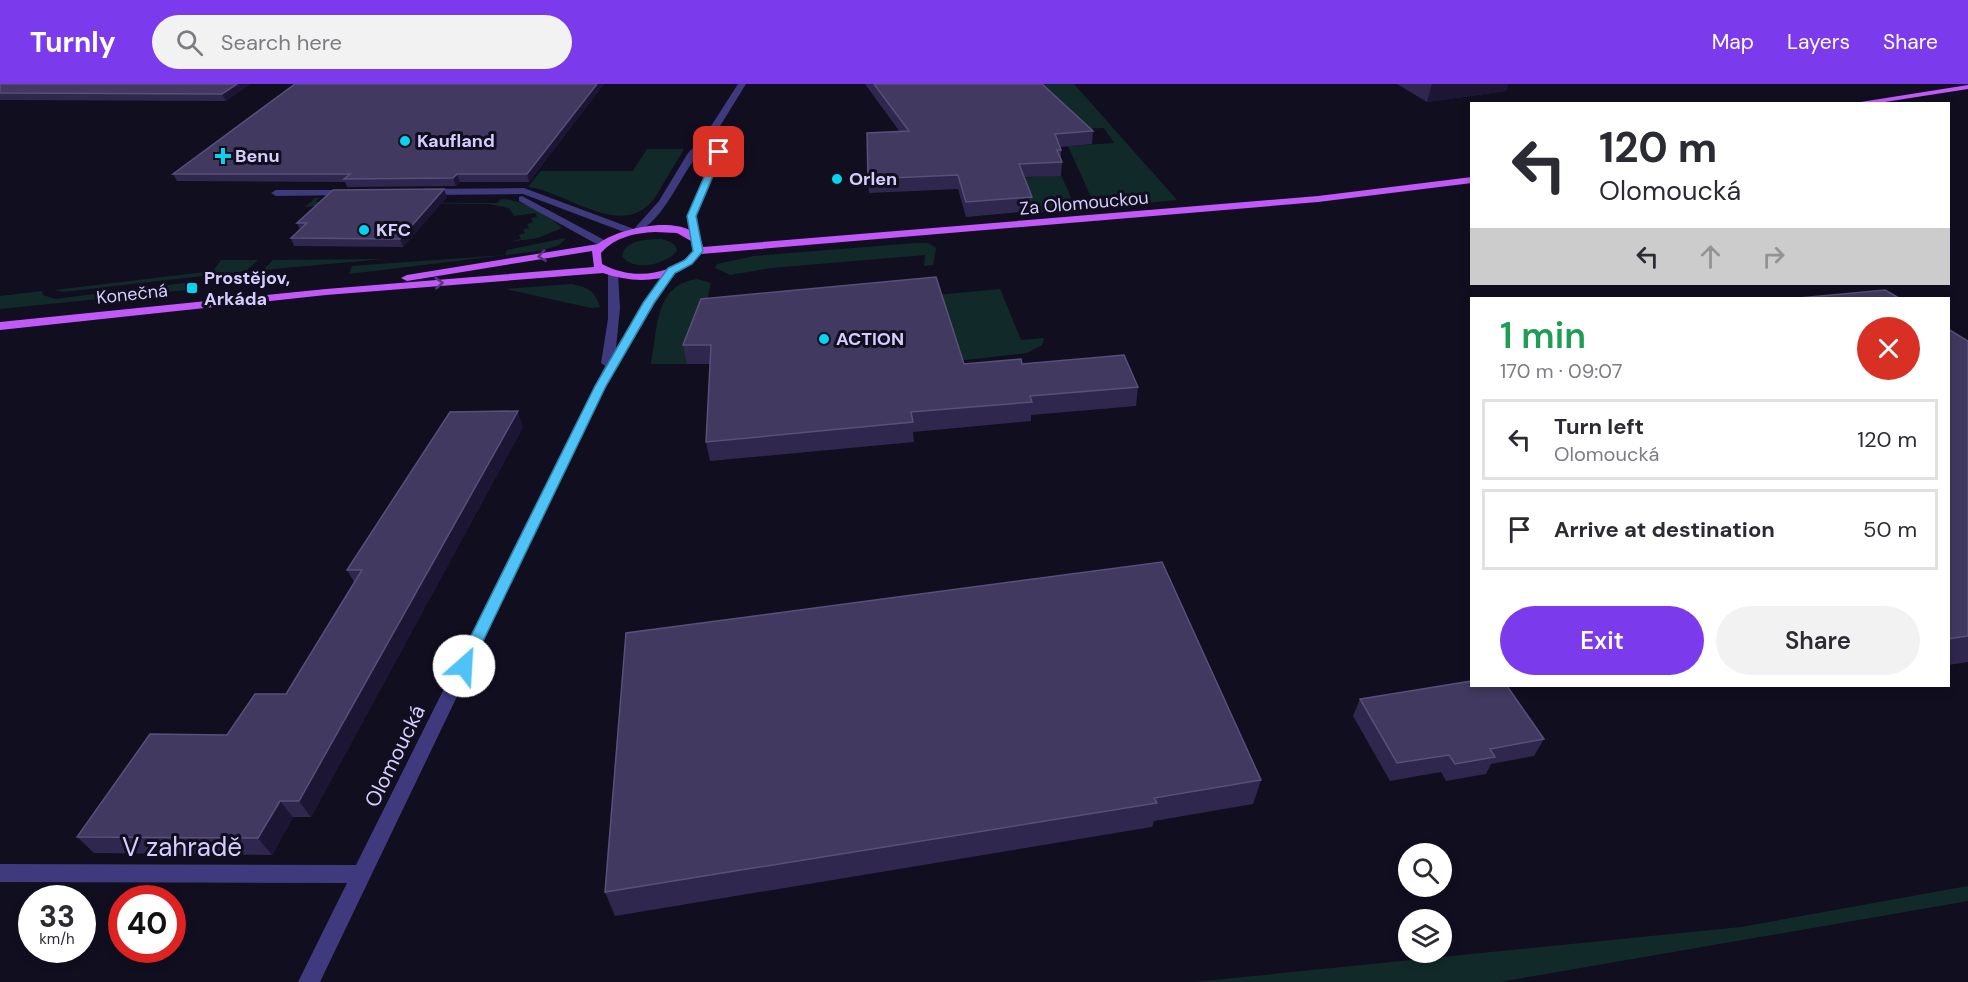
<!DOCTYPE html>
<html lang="en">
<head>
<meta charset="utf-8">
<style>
  body { margin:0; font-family:"DM Sans",sans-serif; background:#f2f2f3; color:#2b2b33; height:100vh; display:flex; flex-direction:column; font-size:22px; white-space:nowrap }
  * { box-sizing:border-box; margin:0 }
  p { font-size:20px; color:#7c7c81 }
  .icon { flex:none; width:33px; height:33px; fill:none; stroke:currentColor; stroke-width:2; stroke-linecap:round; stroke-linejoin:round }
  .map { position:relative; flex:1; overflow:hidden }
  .side { position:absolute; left:1470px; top:213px; width:480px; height:390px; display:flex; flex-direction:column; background:#fff; border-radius:0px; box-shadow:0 3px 9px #0003 }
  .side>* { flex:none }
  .guide { position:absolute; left:1470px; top:18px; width:480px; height:183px; border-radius:0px; box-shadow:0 3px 9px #0003; background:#fff; color:#2b2b33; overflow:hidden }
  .tools { position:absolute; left:1398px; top:759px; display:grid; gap:12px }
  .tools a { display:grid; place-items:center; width:54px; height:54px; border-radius:50%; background:#fff; box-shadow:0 3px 9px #0003; font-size:30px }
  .speed { position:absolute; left:18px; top:801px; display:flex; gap:12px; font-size:30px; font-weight:700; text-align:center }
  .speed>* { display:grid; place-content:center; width:78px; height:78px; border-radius:50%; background:#fff; box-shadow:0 3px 9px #0003; line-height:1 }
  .speed small { font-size:15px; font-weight:400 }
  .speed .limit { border:9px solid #d22; background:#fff; color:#111 }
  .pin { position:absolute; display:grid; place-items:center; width:51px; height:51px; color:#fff; margin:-26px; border-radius:12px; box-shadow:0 3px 9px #0006 }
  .me { position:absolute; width:66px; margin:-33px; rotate:26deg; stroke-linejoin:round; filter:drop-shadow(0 0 4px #0008) }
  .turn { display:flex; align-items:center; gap:21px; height:126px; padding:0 30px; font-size:27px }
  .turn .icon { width:78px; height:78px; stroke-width:2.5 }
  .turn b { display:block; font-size:42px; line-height:51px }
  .lanes { display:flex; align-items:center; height:57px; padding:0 30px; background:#0003; justify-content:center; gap:30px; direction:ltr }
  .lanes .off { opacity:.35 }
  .round { display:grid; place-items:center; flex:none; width:63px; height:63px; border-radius:32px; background:#f2f2f3 }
  .head { display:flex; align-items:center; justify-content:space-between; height:102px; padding:0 30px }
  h1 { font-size:36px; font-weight:600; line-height:45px; color:#1e9e55 }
  .cta { display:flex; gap:12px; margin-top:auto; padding:12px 30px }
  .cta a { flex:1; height:69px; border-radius:36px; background:#7c3aed; color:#fff; font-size:24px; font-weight:600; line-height:69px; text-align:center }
  .cta a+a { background:#f2f2f3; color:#2b2b33 }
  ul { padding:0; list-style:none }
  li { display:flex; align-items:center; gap:18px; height:81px; margin:0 12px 9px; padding:0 18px; border:3px solid #e1e1e2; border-radius:0px }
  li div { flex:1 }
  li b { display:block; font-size:22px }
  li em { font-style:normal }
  header { display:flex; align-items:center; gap:36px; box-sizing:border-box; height:84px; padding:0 30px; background:#7c3aed; color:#fff }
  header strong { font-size:28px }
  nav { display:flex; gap:33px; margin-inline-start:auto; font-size:21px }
  .search { width:420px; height:54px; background:#f2f2f3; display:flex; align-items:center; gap:15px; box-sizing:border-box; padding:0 21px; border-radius:33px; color:#7c7c81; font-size:22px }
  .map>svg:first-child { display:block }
  .green { fill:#112a29 }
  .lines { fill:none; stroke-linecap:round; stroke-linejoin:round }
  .minor { fill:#3e3a7d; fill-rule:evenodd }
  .major { fill:#c159f9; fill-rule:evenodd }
  .wall { fill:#2f274d }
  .shaded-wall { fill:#1c1533 }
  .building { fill:#413960; stroke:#585079; stroke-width:1.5 }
  .oneway { stroke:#603082 }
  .route { fill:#4fc3f7; stroke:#337fa1; stroke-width:1.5 }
  .poi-dot { fill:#08d3ef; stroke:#110e20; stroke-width:2 }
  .labels { text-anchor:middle; stroke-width:6; stroke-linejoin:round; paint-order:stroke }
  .far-poi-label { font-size:18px; font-weight:bold; fill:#d5cefd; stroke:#110e20; text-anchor:start }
  .far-street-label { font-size:18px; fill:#d5cefd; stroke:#110e20 }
  .street-label { font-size:21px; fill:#d5cefd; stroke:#110e20 }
  .near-street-label { font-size:26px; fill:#d5cefd; stroke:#110e20 }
</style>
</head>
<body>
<header>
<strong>Turnly</strong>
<div class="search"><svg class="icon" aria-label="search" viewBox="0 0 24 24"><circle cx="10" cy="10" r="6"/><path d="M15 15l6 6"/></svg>Search here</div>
<nav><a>Map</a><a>Layers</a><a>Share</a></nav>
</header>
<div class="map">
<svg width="1968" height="898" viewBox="0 0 1968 898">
  <rect width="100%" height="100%" fill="#110e20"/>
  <g class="green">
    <path d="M1030 0H1074L1177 116 1096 124 1068 62 1114 59 1104 44 1061 46Z"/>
    <path d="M647 65H684L654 115C621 157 566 107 528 103L541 87H633Z"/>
    <path d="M1061 91 1076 125 1030 129 1018 94Z"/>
    <path d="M315 114H319L316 118 497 119 501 115C523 116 546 129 562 144L538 154 508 158 521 155 519 151 525 149 523 145 529 144 527 140 533 138 531 134 537 133 535 129 514 132 509 124 489 120 348 119 305 123Z"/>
    <path d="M566 154 559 161 540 167 349 190 352 182 505 171 507 166Z"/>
    <path d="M661 155C668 157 676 158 677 167 665 181 633 188 622 172 625 156 647 155 661 155Z"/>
    <path d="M916 159H928L936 164 933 181 924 182 925 171 771 184 730 191 715 184 717 180 754 172Z"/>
    <path d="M383 175 263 186 273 176Z"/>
    <path d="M221 176H258L246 187 63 208 55 206 213 187Z"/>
    <path d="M697 195 711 199 703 234 687 280H651C658 245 654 201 697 195Z"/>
    <path d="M192 198 187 206 0 225V212L42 207 43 211 55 215Z"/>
    <path d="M571 200C587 203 595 206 600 223L591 224 506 205Z"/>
    <path d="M1000 205 1021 256 1044 254 1042 261 1027 269 957 277 937 211Z"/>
    <path d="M1968 802V817L1500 898H1194L1741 843Z"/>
  </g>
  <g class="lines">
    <g class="minor">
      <path d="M738 0H746L712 55 724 68 697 132 700 158 691 156 687 132 714 68 707 60C679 88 668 136 632 151L523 110 426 111 421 108 426 105 524 104 634 145 659 117 688 69 704 53Z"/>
      <path d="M348 106 353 109 351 111 276 112 271 109 276 106Z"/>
      <path d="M522 112 608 158 609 160 600 162 519 117V113Z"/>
      <path d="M671 184 676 187 655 219 606 302 320 898H298L347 799 0 798V780L356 781 605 282 601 279 608 235V190L613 187 618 190 620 224 616 264 667 185Z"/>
    </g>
    <g class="major">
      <path d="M1968 1V5L1872 20H1848Z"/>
      <path d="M1472 93V99L1318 118 701 170C677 199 637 201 603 189L326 211 0 246V238L326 205 594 183 592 167 407 197 401 194 407 191 598 160C618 143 696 126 703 163L1318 112ZM655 148 677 149 691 157 693 167C671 193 631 196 602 180L601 169C615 153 635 149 655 148Z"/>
    </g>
  </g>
  <g class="wall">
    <path d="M0 0H250L226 17 0 16Z"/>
    <path d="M604 0 529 98H460L456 102 347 103 345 98 177 97 173 90Z"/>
    <path d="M865 0H1042L1093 47 1092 60 1060 63 1061 66V75L1062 78 1061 92 1024 93 1032 113 1031 127 966 133 958 105 869 109 868 95 900 48Z"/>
    <path d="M1397 0H1508L1506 7 1427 18Z"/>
    <path d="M447 113 403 163 294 162 291 154 300 146 297 139Z"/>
    <path d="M701 215 964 280H1022L1138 303 1136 322 1031 331V337L913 348 914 358 710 377 706 358 710 280H687L683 261Z"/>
    <path d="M1948 245 1968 257V578L1948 581Z"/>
    <path d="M523 343 311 733H293L272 771 94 769 77 753 227 651 286 610 354 498 347 486Z"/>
    <path d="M626 549 1261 696 1253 720 1154 737 1152 743 615 832 605 808Z"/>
    <path d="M1360 615 1544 655 1534 672 1491 680 1486 690 1446 697 1441 688 1390 697 1353 632Z"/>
  </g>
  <g class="shaded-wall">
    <path d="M237 0H250L226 17 222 10Z"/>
    <path d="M597 0H604L529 98 527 90Z"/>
    <path d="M1432 0H1508L1506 7 1427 18Z"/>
    <path d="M457 90 460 98 456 102 453 94Z"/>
    <path d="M444 105 447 113 403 163 400 155Z"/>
    <path d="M518 327 523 343 311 733 299 717Z"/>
    <path d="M280 717 293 733 272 771 258 754Z"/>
  </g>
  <g class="building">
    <path d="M0 0H237L222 10 0 9Z"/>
    <path d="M295 0H597L527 90H457L453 94 344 95 350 90H173Z"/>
    <path d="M874 0H1042L1093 47 1055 50 1061 66H1057L1062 78 1019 80 1032 113 966 118 958 91 868 95 867 49 909 47Z"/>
    <path d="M444 105 400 155 291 154 307 139H297L333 106Z"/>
    <path d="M936 193 964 280 1021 275 1022 280 1124 271 1138 303 1030 312 1032 318 911 328 913 338 706 358 711 261H683L701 215Z"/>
    <path d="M1885 206 1899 214H1799Z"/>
    <path d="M1948 245 1968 257V552L1948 555Z"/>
    <path d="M518 327 299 717H280L258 754 77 753 150 650 227 651 255 610H286L362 486H347L450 328Z"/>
    <path d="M1162 478 1261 696 1154 714 1157 719 605 808 626 549Z"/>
    <path d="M1472 597V602H1507L1544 655 1490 665 1495 673 1455 680 1449 671 1397 679 1360 615Z"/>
  </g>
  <defs><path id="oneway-chevron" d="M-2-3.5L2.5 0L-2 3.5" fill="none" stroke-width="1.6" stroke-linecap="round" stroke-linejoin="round" transform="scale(1.5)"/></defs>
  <g class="oneway">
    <use href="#oneway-chevron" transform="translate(542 172) rotate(172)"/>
    <use href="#oneway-chevron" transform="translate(439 199) rotate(-4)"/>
  </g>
  <path class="route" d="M719 66 723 68 696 132 703 167 692 180 675 189 654 219 606 302 471 582 469 586H458L456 582 595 302 643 219 668 184 685 176 693 167 687 132 715 68Z"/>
  <g class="poi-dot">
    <circle cx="405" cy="57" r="6"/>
    <path d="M220 63h6v6h6v6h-6v6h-6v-6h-6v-6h6z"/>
    <circle cx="837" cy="95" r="6"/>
    <circle cx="364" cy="146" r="6"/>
    <rect x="186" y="198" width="12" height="12" rx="3"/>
    <circle cx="824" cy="255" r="6"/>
  </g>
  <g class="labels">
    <g class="far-poi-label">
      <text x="417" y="63">Kaufland</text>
      <text x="235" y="78">Benu</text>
      <text x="849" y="101">Orlen</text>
      <text x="376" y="152">KFC</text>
      <text x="204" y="200">Prostějov,<tspan x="204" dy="21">Arkáda</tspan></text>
      <text x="836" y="261">ACTION</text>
    </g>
    <g class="far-street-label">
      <text transform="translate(1084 119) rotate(-5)" y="6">Za Olomouckou</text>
      <text transform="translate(132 210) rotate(-6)" y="6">Konečná</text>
    </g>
    <g class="street-label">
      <text transform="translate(395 672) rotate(-64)" y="7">Olomoucká</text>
    </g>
    <g class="near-street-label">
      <text x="182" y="772">V zahradě</text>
    </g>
  </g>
</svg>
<div class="tools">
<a><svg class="icon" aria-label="search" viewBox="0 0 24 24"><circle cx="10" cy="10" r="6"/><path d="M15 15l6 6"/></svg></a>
<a><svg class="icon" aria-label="layers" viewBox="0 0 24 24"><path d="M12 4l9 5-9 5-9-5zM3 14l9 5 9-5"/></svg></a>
</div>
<div class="speed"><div>33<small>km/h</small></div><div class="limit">40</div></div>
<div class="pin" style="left:719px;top:68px;background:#d93025"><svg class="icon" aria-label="arrive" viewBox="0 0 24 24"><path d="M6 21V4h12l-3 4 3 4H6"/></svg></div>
<svg class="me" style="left:464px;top:582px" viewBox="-20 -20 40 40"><circle r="19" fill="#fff"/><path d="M0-13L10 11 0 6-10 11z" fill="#4fc3f7"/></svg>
<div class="guide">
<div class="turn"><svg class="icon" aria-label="left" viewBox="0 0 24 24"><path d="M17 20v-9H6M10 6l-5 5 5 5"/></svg><div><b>120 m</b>Olomoucká</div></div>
<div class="lanes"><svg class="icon" aria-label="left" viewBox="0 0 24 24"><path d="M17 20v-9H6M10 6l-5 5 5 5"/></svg><svg class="icon off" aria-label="ahead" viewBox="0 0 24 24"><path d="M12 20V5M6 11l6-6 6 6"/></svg><svg class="icon off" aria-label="right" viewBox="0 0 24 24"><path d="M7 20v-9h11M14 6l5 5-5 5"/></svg></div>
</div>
<section class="side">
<div class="head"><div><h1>1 min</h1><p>170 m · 09:07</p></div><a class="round" style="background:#d93025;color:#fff"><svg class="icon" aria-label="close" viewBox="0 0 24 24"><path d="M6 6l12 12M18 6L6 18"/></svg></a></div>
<ul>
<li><svg class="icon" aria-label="left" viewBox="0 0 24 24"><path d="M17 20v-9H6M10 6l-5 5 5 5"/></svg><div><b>Turn left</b><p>Olomoucká</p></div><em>120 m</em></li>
<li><svg class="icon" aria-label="arrive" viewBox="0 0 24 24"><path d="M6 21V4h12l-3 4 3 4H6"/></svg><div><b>Arrive at destination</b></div><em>50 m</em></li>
</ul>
<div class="cta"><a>Exit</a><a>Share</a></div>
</section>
</div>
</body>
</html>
